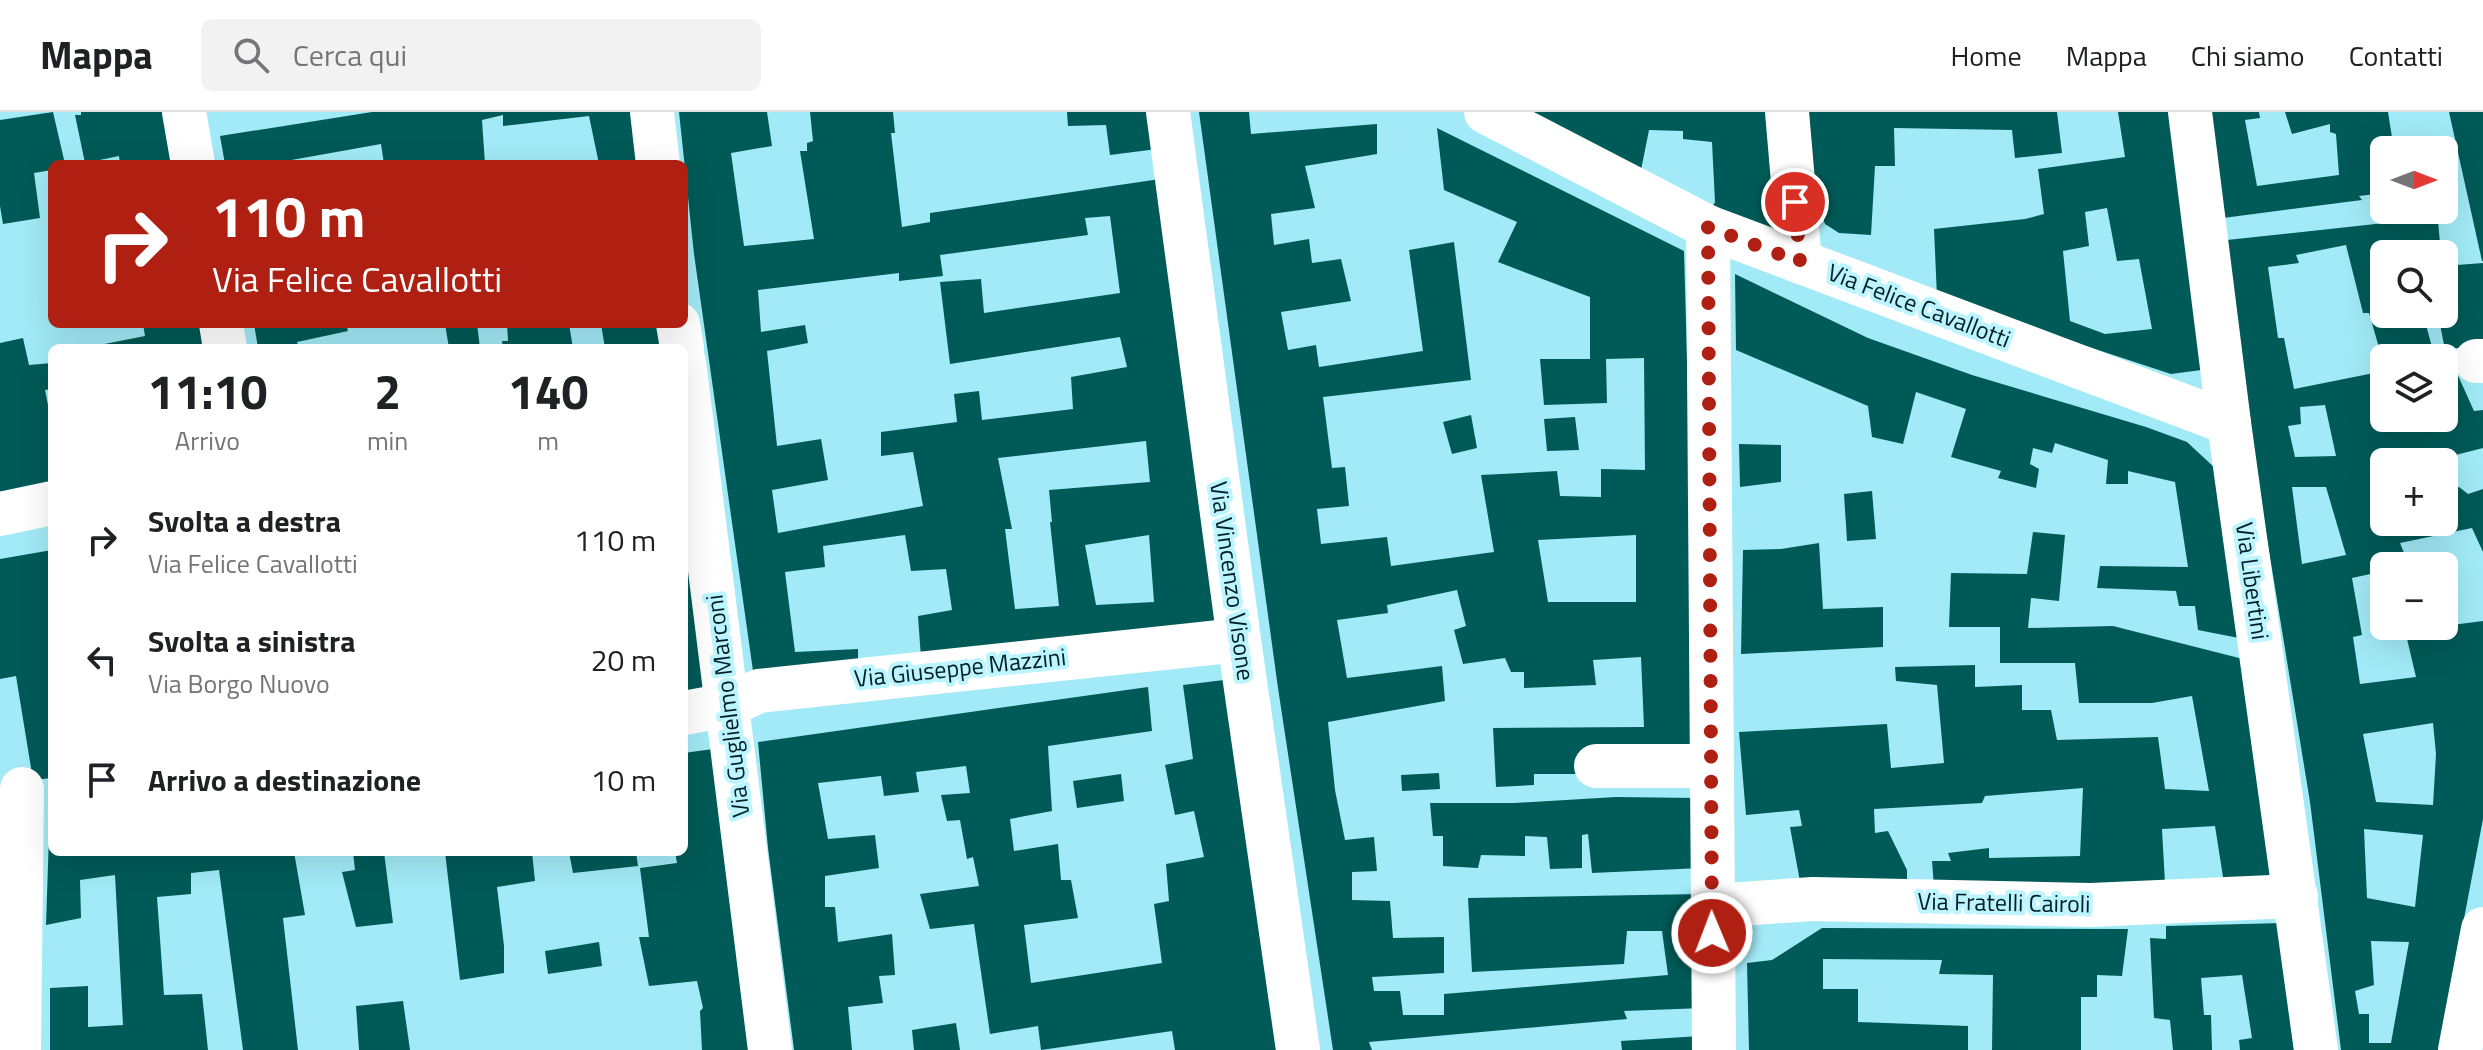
<!DOCTYPE html>
<html lang="it">
<head>
<meta charset="utf-8">
<style>
  body { margin:0; font-family:"Titillium Web",sans-serif; background:#f2f2f2; color:#202124; height:100vh; display:flex; flex-direction:column; font-size:30px; white-space:nowrap }
  * { box-sizing:border-box; margin:0 }
  p { font-size:26px; color:#757577 }
  .icon { flex:none; width:44px; height:44px; fill:none; stroke:currentColor; stroke-width:2; stroke-linecap:round; stroke-linejoin:round }
  .map { position:relative; flex:1; overflow:hidden }
  .side { position:absolute; left:48px; top:232px; width:640px; height:512px; display:flex; flex-direction:column; background:#fff; border-radius:12px; box-shadow:0 8px 32px #0002 }
  .side>* { flex:none }
  .hud { position:absolute; left:48px; top:48px; width:640px; height:168px; border-radius:12px; box-shadow:0 8px 32px #0002; background:#af2013; color:#fff; overflow:hidden }
  .needle { width:52px; rotate:90deg }
  .controls { position:absolute; left:2370px; top:24px; display:grid; gap:16px }
  .controls a { display:grid; place-items:center; width:88px; height:88px; border-radius:12px; background:#fff; box-shadow:0 8px 32px #0002; font-size:40px }
  .pin { position:absolute; display:grid; place-items:center; width:68px; height:68px; color:#fff; margin:-34px; border:4px solid #fff; border-radius:50%; box-shadow:0 2px 8px #0007 }
  .me { position:absolute; width:88px; margin:-44px; rotate:359deg; stroke-linejoin:round; filter:drop-shadow(0 0 6px #0008) }
  .turn { display:flex; align-items:center; gap:28px; height:168px; padding:0 32px; font-size:36px }
  .turn .icon { width:104px; height:104px; stroke-width:2.5 }
  .turn b { display:block; font-size:56px; line-height:68px }
  .eta { display:flex; justify-content:space-evenly; align-items:center; height:136px; text-align:center }
  .eta b { font-size:48px; font-weight:700; line-height:56px }
  ul { padding:0; list-style:none }
  li { display:flex; align-items:center; gap:24px; height:120px; padding:0 32px }
  li div { flex:1 }
  li b { display:block; font-size:30px }
  li em { font-style:normal }
  header { display:flex; align-items:center; gap:48px; box-sizing:border-box; height:112px; padding:0 40px; background:#fff; border-bottom:2px solid #e0e0e0 }
  header strong { font-size:38px }
  nav { display:flex; gap:44px; margin-inline-start:auto; font-size:28px }
  .search { width:560px; height:72px; background:#f2f2f2; display:flex; align-items:center; gap:20px; box-sizing:border-box; padding:0 28px; border-radius:12px; color:#757577; font-size:30px }
  .map>svg:first-child { display:block }
  .building { fill:#005a57; fill-rule:evenodd }
  .lines { fill:none; stroke-linecap:round; stroke-linejoin:round }
  .street { stroke:#fff; stroke-width:44 }
  .route { stroke:#af2013; stroke-width:14; stroke-dasharray:0 25.2 }
  .labels { text-anchor:middle; stroke-width:8; stroke-linejoin:round; paint-order:stroke }
  .street-label { font-size:24px; fill:#022126; stroke:#bcf4ff }
</style>
</head>
<body>
<header>
<strong>Mappa</strong>
<div class="search"><svg class="icon" aria-label="search" viewBox="0 0 24 24"><circle cx="10" cy="10" r="6"/><path d="M15 15l6 6"/></svg>Cerca qui</div>
<nav><a>Home</a><a>Mappa</a><a>Chi siamo</a><a>Contatti</a></nav>
</header>
<div class="map">
<svg width="2483" height="938" viewBox="0 0 2483 938">
  <rect width="100%" height="100%" fill="#a2eaf7"/>
  <g class="building">
    <path d="M53 0 65 52H52V58L34 61 40 106 3 112 0 94V8Z"/>
    <path d="M81 0H171L179 52H120L119 44 85 51 75 3H81Z"/>
    <path d="M372 0H635L642 52H599L589 4 503 14V3L482 8 485 52H384L381 32 286 49V52H225L220 24Z"/>
    <path d="M679 0H767L772 34 731 41 744 134 814 127 800 39H807V31L813 29 810 0H893L895 21H891L902 115 930 110V101L1160 67 1219 508 921 546 918 504 952 498 946 457 911 459 905 423 823 434 825 455 785 460 795 540 858 537V552L754 566 694 142ZM1110 104 1120 181 984 201 981 167 940 170 950 252 1120 225 1127 255 1071 265 1073 297 982 308 979 279 954 282 957 310 881 320V344L913 340 923 394 778 421 772 378 828 368 821 327 777 334 767 239 808 231 805 213 761 220 758 178 899 161V169L943 164 940 143 1088 123 1085 106ZM1146 329 1150 370 1049 378 1052 410H1050L1059 494 1015 497 1005 417H1012L998 346ZM1149 423 1154 490 1096 493 1085 433Z"/>
    <path d="M1067 0H1152L1157 37 1110 43 1106 13 1068 14Z"/>
    <path d="M1199 0H1249L1251 22 1377 12V42L1305 54 1315 96 1271 102 1274 133 1309 127 1312 151 1341 147 1351 189 1281 200 1288 238 1316 233 1319 255 1423 239 1409 138 1454 130 1471 268 1323 285 1332 356 1345 355 1349 394 1317 397 1321 432 1387 425 1391 454 1494 440 1481 363 1557 359 1560 384 1601 385V357L1645 358 1644 246 1606 247 1607 291 1544 293 1540 247H1590V185L1498 150 1517 110 1444 78 1437 16 1684 139 1698 645 1591 662H1534V673L1496 675 1493 616 1644 615 1641 545 1593 548 1596 573 1524 576V560H1511L1505 546 1463 552 1454 518 1466 514 1457 478 1387 493 1388 501 1337 508 1347 566 1442 554 1445 589 1328 610 1335 678 1345 728 1374 725 1377 759 1352 760V788L1390 789 1393 826 1444 825V861L1372 865 1374 879H1400L1403 903H1444V882L1668 863 1662 819H1627L1624 852 1472 860 1468 786 1702 782 1703 896 1624 899 1627 907 1369 930 1372 938H1333L1278 576ZM1636 423V490H1548L1538 428Z"/>
    <path d="M1513 0H1766L1776 132 1709 101 1715 90 1712 30 1683 27V19L1649 18 1639 68Z"/>
    <path d="M1805 0H2057L2062 41 2015 46 2012 18 1894 16 1895 54H1875L1871 123 1839 121 1825 112 1813 80Z"/>
    <path d="M2118 0H2175L2209 257 2171 262 1937 185 1934 117 2025 107 2044 102 2038 57 2125 45ZM2107 96 2117 149 2139 147 2152 217 2105 222 2070 209 2063 139 2089 134 2085 100Z"/>
    <path d="M2206 0H2259L2260 6 2245 8 2257 74 2339 63 2336 22 2330 20V12L2292 22 2285 0H2388L2394 38H2384V81L2359 84 2362 88 2223 106Z"/>
    <path d="M2449 0H2483V149H2482Z"/>
    <path d="M2399 98H2437L2441 142H2384V202H2423L2435 246H2382L2369 201H2363L2346 133 2296 143 2299 151 2268 155 2278 226H2284L2294 277 2384 259V306H2444V249L2451 248 2474 299 2483 298V336L2428 350H2384V410H2444V380L2459 375 2468 382 2483 377V440L2472 416 2400 431 2409 453 2384 454V459L2352 466 2362 523 2353 525 2360 572 2416 565 2404 514H2444L2483 509V707L2439 938H2341L2310 690 2254 347 2227 128 2403 109ZM2325 293 2336 344 2295 345 2288 314 2301 312 2300 295ZM2292 375H2326L2346 443 2302 452ZM2433 611 2436 642 2433 693 2376 690 2363 622ZM2364 717 2423 723 2415 795 2367 786ZM2371 829 2409 830 2391 931H2369V902H2359L2355 879 2374 873Z"/>
    <path d="M2457 139V153L2483 151V232L2445 238 2438 202H2444V140Z"/>
    <path d="M1735 162 1868 226 1972 263 2146 315 2187 330 2216 357 2239 526 2198 518 2195 494H2179L2176 479 2097 476 2100 454 2188 455 2175 370 2128 359V372H2106L2108 348 2055 331 2052 341 2033 336 2030 352 2039 357 2036 376 1998 366 2001 359 1951 345 1966 297 1916 280 1903 332 1872 325 1868 294 1736 238Z"/>
    <path d="M143 212H206L209 236H84L145 224Z"/>
    <path d="M254 212H346L348 219 297 230 299 236H258Z"/>
    <path d="M445 212H477L480 236H449Z"/>
    <path d="M507 212H569L573 236H503L502 229H508Z"/>
    <path d="M601 212H662L665 236H605Z"/>
    <path d="M23 226 29 253 52 251V277L45 278 52 313V384L0 393V231Z"/>
    <path d="M1471 303 1477 336 1452 342 1443 310Z"/>
    <path d="M1575 305 1579 338 1547 339 1544 307Z"/>
    <path d="M1739 332 1781 333V370L1740 375Z"/>
    <path d="M1872 379 1876 427 1847 429 1844 382Z"/>
    <path d="M684 416 708 578 684 580Z"/>
    <path d="M2033 420 2065 423 2059 489 2031 486 2028 516 2113 514 2243 547 2276 779 2226 784 2215 714 2162 717 2166 789 1935 788 1932 749H1951L1948 741 1989 736V746L2080 744 2083 676 1985 684 1982 691 1874 697 1875 721 1888 719 1907 758V787L1803 786 1790 715 1802 714 1799 698 1746 703 1739 620 1887 612 1891 656 1944 651 1937 573 1896 569 1895 555 1975 553V575L2022 573V598H2051L2057 628 2158 625 2165 677 2209 679 2192 584 2152 591H2079L2075 551H2000V515H1949L1951 461 2027 462Z"/>
    <path d="M1819 431 1823 497 1883 495V535L1741 542 1743 438 1781 437Z"/>
    <path d="M52 438V666L33 668 16 564 0 567V447Z"/>
    <path d="M1224 568 1278 938H1175L1172 919 1041 938 1038 914 990 922 974 812 930 817 920 782 979 774 973 745 967 747 960 708 947 709 941 683 970 681 966 654 916 660 919 680 884 684 881 664 818 671 828 727 875 723 879 756 825 764V795H835L838 830 892 822 895 863 879 864 883 891 848 895 852 938H794L768 736 758 630 1148 575 1152 619 1048 634 1052 699 1010 707 1014 739 1058 732 1061 768H1071L1078 806 1024 813 1031 871 1162 851 1154 792 1169 789 1166 752 1204 745 1194 699 1175 703 1165 653 1193 647 1183 573Z"/>
    <path d="M713 637 754 938H702L700 899 703 896 697 869 649 874 639 825H649L640 756 677 751 675 740H684V641Z"/>
    <path d="M1439 661 1440 677 1402 679 1401 663Z"/>
    <path d="M1121 662 1124 689 1077 696 1073 669Z"/>
    <path d="M1616 685 1698 686 1701 756 1592 761 1588 722 1582 723V756L1550 757 1547 725 1525 724V744L1481 743 1478 756 1443 754V724H1433L1430 691H1515Z"/>
    <path d="M49 724H52V740H294L305 803 283 806 298 938H243L219 758 191 761V782L157 785 164 883 202 882 208 938H50V876L88 874V915L123 913 115 763 80 768 81 806 46 813Z"/>
    <path d="M353 740H384L393 811 356 815 342 760 355 758Z"/>
    <path d="M445 740H532L535 769 497 775 504 834V861L460 868Z"/>
    <path d="M569 740H636L638 754 573 761Z"/>
    <path d="M2283 811 2294 938H2240L2239 928 2252 926 2242 863 2201 866 2204 903H2211L2212 938H2173L2170 908 2154 906 2150 826 2166 827V814Z"/>
    <path d="M1822 816 2128 817 2122 864 2097 863V885H2081V938H1992L1993 863 1939 862 1942 848 1823 847V877H1858V910L1968 914V938H1749L1747 851 1772 848Z"/>
    <path d="M599 830 602 854 548 862 545 839Z"/>
    <path d="M403 889 410 938H359L356 894Z"/>
    <path d="M956 911 960 938H914L912 918Z"/>
    <path d="M1700 924 1701 938H1622L1621 929Z"/>
  </g>
  <g class="lines">
    <g class="street">
      <path d="M184 0 193 52"/>
      <path d="M652 0 658 52"/>
      <path d="M1168 0 1239 528 1298 938"/>
      <path d="M1486 0 1708 115 2229 311"/>
      <path d="M1787 0 1800 150"/>
      <path d="M2190 0 2229 311 2316 938"/>
      <path d="M1708 115 1714 938"/>
      <path d="M221 212 225 236"/>
      <path d="M678 212 682 236"/>
      <path d="M2476 249H2483"/>
      <path d="M684 250 770 938"/>
      <path d="M0 402 52 391"/>
      <path d="M684 601 728 593 759 579 1239 528"/>
      <path d="M1596 654H1711"/>
      <path d="M1712 794 1813 787 2091 793 2296 784"/>
      <path d="M19 938 22 677"/>
      <path d="M2460 938 2483 817"/>
    </g>
  </g>
  <g class="lines">
    <path class="route" d="M1712 821 1708 115 1800 150 1795 90"/>
  </g>
  <g class="labels">
    <g class="street-label">
      <text transform="translate(1919 194) rotate(21)" y="8">Via Felice Cavallotti</text>
      <text transform="translate(1232 469) rotate(82)" y="8">Via Vincenzo Visone</text>
      <text transform="translate(2252 469) rotate(82)" y="8">Via Libertini</text>
      <text transform="translate(960 556) rotate(-6)" y="8">Via Giuseppe Mazzini</text>
      <text transform="translate(728 594) rotate(-97)" y="8">Via Guglielmo Marconi</text>
      <text transform="translate(2004 791) rotate(1)" y="8">Via Fratelli Cairoli</text>
    </g>
  </g>
</svg>
<div class="controls">
<a><svg class="needle" viewBox="-14 -14 28 28"><path d="M0-13l5 13h-10z" fill="#e53935"/><path d="M0 13l5-13h-10z" fill="#757577"/></svg></a>
<a><svg class="icon" aria-label="search" viewBox="0 0 24 24"><circle cx="10" cy="10" r="6"/><path d="M15 15l6 6"/></svg></a>
<a><svg class="icon" aria-label="layers" viewBox="0 0 24 24"><path d="M12 4l9 5-9 5-9-5zM3 14l9 5 9-5"/></svg></a>
<a>+</a>
<a>−</a>
</div>
<div class="pin" style="left:1795px;top:90px;background:#d93025"><svg class="icon" aria-label="arrive" viewBox="0 0 24 24"><path d="M6 21V4h12l-3 4 3 4H6"/></svg></div>
<svg class="me" style="left:1712px;top:821px" viewBox="-20 -20 40 40"><circle r="17" fill="#af2013" stroke="#fff" stroke-width="3"/><path d="M0-11L8 9 0 5-8 9z" fill="#fff"/></svg>
<div class="hud">
<div class="turn"><svg class="icon" aria-label="right" viewBox="0 0 24 24"><path d="M7 20v-9h11M14 6l5 5-5 5"/></svg><div><b>110 m</b>Via Felice Cavallotti</div></div>
</div>
<section class="side">
<div class="eta">
<div><b>11:10</b><p>Arrivo</p></div>
<div><b>2</b><p>min</p></div>
<div><b>140</b><p>m</p></div>
</div>
<ul>
<li><svg class="icon" aria-label="right" viewBox="0 0 24 24"><path d="M7 20v-9h11M14 6l5 5-5 5"/></svg><div><b>Svolta a destra</b><p>Via Felice Cavallotti</p></div><em>110 m</em></li>
<li><svg class="icon" aria-label="left" viewBox="0 0 24 24"><path d="M17 20v-9H6M10 6l-5 5 5 5"/></svg><div><b>Svolta a sinistra</b><p>Via Borgo Nuovo</p></div><em>20 m</em></li>
<li><svg class="icon" aria-label="arrive" viewBox="0 0 24 24"><path d="M6 21V4h12l-3 4 3 4H6"/></svg><div><b>Arrivo a destinazione</b></div><em>10 m</em></li>
</ul>
</section>
</div>
</body>
</html>
